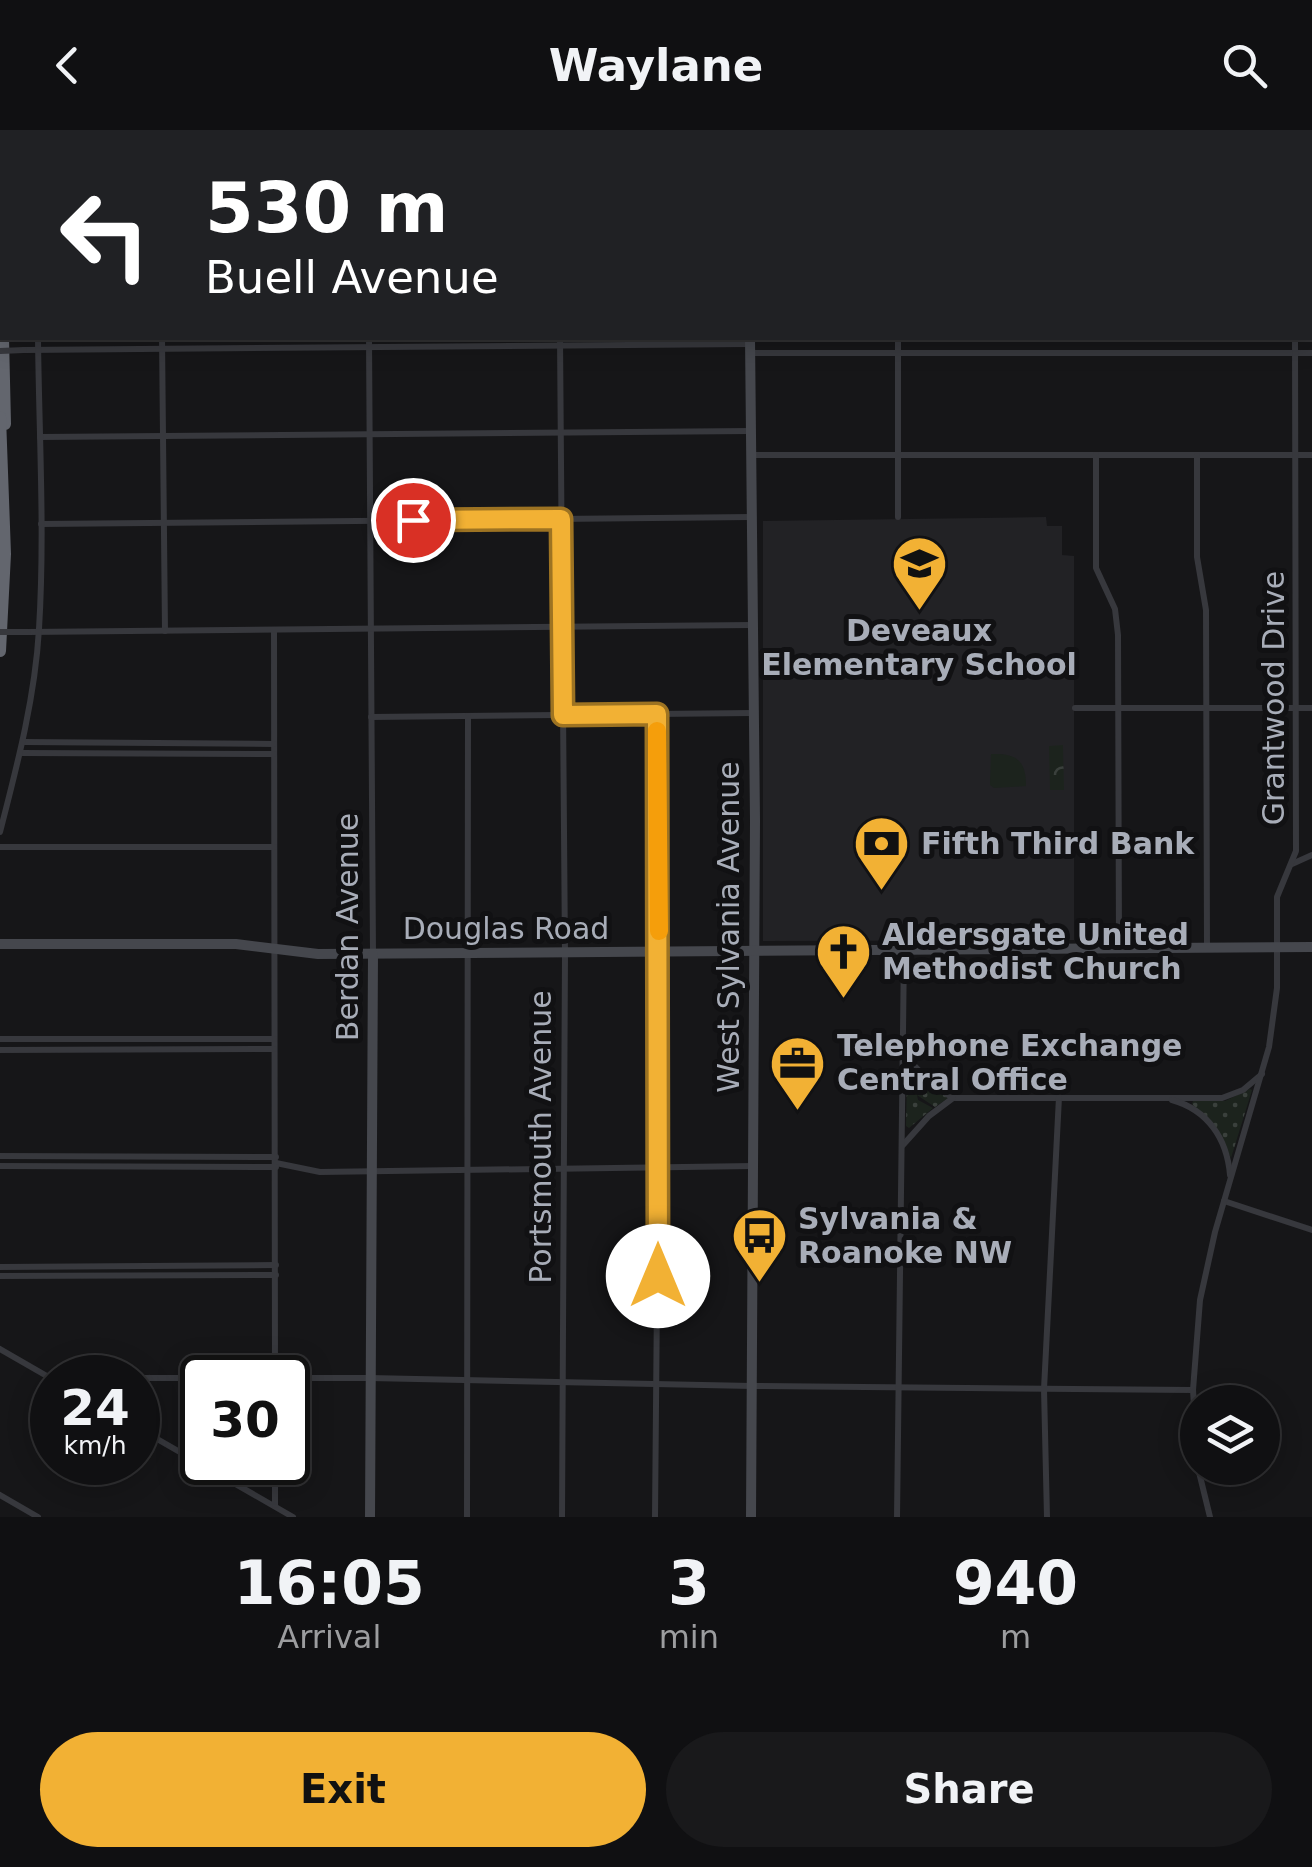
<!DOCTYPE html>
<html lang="en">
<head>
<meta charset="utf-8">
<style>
  body { margin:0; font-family:"DejaVu Sans",sans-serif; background:#19191b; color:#f1f3f6; height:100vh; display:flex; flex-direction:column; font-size:38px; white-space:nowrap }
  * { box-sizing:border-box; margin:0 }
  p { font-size:32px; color:#9c9d9f }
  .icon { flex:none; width:55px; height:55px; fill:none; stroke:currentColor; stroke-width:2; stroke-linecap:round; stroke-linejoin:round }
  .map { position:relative; height:1387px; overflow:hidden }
  .panel { display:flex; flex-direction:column; background:#101012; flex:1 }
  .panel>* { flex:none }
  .banner { position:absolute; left:0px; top:0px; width:1312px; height:210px; box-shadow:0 5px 25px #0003,0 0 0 2px #303032; background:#202124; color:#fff; overflow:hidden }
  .fabs { position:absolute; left:1180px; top:1255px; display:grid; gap:20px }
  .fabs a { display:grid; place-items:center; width:100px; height:100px; border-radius:50%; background:#101012; box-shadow:0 5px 25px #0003,0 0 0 2px #303032; font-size:50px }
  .speed { position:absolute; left:30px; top:1225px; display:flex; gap:20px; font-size:50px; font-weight:700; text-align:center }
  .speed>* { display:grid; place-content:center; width:130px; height:130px; border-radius:50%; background:#101012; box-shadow:0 5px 25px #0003,0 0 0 2px #303032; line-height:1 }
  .speed small { font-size:25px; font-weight:400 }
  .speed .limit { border:5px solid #111; border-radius:15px; background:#fff; color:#111 }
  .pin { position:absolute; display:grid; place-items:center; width:85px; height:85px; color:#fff; margin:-42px; border:5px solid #fff; border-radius:50%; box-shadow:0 2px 10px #0007 }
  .me { position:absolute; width:110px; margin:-55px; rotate:0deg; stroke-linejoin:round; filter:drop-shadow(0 0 8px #0008) }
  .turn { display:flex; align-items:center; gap:35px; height:210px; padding:0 40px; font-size:45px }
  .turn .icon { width:130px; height:130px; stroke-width:2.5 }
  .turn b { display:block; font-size:70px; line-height:85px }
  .eta { display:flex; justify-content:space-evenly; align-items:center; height:170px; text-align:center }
  .eta b { font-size:60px; font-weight:600; line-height:70px }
  .action { display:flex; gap:20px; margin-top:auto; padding:20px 40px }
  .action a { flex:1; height:115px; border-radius:60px; background:#f2b134; color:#111; font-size:40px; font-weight:600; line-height:115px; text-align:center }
  .action a+a { background:#19191b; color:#f1f3f6 }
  header { display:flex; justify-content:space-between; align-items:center; height:130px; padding:0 40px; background:#101012; font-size:45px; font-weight:600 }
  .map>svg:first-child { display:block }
  .built { fill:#222225 }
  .grass { fill:url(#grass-dots) }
  .forest { fill:url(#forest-crowns) }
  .pitch { fill:#1c231d }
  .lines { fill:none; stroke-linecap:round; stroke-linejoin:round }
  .street { stroke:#37383d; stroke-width:6 }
  .secondary { stroke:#45474d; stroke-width:10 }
  .highway { stroke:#63666e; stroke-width:12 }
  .street-bridge { stroke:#37383d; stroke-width:6 }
  .route-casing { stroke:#9d7322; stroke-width:25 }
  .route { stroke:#f2b134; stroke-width:18 }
  .slow { stroke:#f59e0b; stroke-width:18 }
  .labels { text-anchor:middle; stroke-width:10; stroke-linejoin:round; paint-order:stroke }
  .poi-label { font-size:30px; font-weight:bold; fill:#a8adb8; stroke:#111113; text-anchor:start }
  .street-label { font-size:30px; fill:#a8adb8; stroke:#111113 }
</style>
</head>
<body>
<header><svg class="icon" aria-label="back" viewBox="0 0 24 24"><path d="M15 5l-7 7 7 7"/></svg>Waylane<svg class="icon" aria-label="search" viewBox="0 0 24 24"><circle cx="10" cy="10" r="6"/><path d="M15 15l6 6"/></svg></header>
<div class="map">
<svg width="1312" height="1387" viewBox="0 0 1312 1387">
  <defs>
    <pattern id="grass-dots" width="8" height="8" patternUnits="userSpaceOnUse" patternTransform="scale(2.5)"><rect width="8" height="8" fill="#1c231d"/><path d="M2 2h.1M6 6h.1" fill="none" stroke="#3a403c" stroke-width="1.8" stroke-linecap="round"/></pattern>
    <pattern id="forest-crowns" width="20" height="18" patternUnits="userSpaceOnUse" patternTransform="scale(2.5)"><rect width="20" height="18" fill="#1c231d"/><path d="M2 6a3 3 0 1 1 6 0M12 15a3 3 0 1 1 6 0" fill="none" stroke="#3a403c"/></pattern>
  </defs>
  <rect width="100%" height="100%" fill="#161618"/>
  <path class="built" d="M1046 387 1047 396H1062V425L1074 426V810L763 811V391Z"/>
  <g class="grass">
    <path d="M916 943 948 968 935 977 917 965 918 970 933 978 909 998 906 996 907 945 911 948Z"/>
    <path d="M1250 959 1252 960 1231 1028 1219 1002 1192 974 1193 971H1225Z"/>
  </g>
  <path class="forest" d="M1063 615 1064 660H1050L1049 616Z"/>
  <path class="pitch" d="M991 624C1016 623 1026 630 1026 656L994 658 990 655Z"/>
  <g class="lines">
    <g class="street">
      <path d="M161 0V2"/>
      <path d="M367 0V2"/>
      <path d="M557 0V2"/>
      <path d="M36 2V0"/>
      <path d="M898 2V0"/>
      <path d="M1295 2V0"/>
      <path d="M1310 9H1312"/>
      <path d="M1310 116H1312"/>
      <path d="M162 208 165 501"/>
      <path d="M369 208 373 824"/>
      <path d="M560 208 565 824 562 1387"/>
      <path d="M898 208V387"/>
      <path d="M24 220 750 214"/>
      <path d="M751 223H1312"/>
      <path d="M40 307 751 301"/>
      <path d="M752 325H1312"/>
      <path d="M1096 325V438L1115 479 1118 505 1119 818"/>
      <path d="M1197 326V427L1206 480 1207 817"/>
      <path d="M41 394 751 387"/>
      <path d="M274 500 275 1248"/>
      <path d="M28 502 752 495"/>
      <path d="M1075 578H1312"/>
      <path d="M371 587 753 583"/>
      <path d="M24 612 274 614"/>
      <path d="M21 623 274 624"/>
      <path d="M0 702C17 636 35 568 39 499 45 402 39 305 38 208"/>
      <path d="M0 717H274"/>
      <path d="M1292 734 1312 725"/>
      <path d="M0 909H274"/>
      <path d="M0 920 274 919"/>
      <path d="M904 925 933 955 953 968H1222L1243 960 1262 944"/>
      <path d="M1172 970C1208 980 1227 1009 1230 1045"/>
      <path d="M903 1015 929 986 953 968"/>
      <path d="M0 1026 276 1027"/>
      <path d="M276 1033 320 1042 753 1036"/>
      <path d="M0 1036 276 1037"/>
      <path d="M1224 1071 1312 1100"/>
      <path d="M0 1137 276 1135"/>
      <path d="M0 1146 276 1145"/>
      <path d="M0 1219 52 1249"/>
      <path d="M117 1248H370L752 1256 1193 1260"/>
      <path d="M138 1255 149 1248"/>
      <path d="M138 1298 293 1387"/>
      <path d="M1198 1335 1193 1260 1200 1170 1215 1102 1269 917 1277 858V767L1296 721 1295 208"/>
      <path d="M1198 1338 1210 1387"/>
      <path d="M0 1365 38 1387"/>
      <path d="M275 1375V1332"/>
      <path d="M467 1387 468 586"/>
      <path d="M655 1387 660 836 657 584"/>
      <path d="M897 1387 904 820"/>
      <path d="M1047 1387 1044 1259 1059 967"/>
    </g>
    <g class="secondary">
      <path d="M748 0V2"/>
      <path d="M750 208 755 691 751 1387"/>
      <path d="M0 814H236L318 824 1312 817"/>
      <path d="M370 1387 373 824"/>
    </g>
    <g class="highway">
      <path d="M12 2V0"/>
      <path d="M2 164V203"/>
      <path d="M3 208 5 294"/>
      <path d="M0 287 5 424 0 521"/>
    </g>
    <g class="street-bridge">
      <path d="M0 221 24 220"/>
      <path d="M0 502H28"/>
    </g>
  </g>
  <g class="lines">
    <defs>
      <path id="route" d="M413 390 561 389 563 585 657 584 658 1146"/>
    </defs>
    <use href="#route" class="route-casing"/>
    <use href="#route" class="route"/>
    <path class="slow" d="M657 601 659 801"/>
  </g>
  <defs>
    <symbol id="school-pin" viewBox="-11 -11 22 30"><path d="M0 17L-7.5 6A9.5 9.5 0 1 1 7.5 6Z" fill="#f2b134" stroke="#111113"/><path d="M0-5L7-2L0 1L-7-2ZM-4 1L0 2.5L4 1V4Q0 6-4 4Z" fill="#111"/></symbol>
    <symbol id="bank-pin" viewBox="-11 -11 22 30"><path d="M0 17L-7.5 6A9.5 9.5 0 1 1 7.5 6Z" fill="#f2b134" stroke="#111113"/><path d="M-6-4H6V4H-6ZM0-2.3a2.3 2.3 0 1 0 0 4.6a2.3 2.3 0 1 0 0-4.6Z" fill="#111"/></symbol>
    <symbol id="church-pin" viewBox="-11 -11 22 30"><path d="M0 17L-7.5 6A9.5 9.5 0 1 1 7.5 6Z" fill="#f2b134" stroke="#111113"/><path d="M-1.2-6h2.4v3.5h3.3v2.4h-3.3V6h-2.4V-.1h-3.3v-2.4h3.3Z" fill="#111"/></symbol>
    <symbol id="office-pin" viewBox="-11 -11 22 30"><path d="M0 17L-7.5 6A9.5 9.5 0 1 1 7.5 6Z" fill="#f2b134" stroke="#111113"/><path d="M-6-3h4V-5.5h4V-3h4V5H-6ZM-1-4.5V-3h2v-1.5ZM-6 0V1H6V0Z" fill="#111"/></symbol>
    <symbol id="bus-pin" viewBox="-11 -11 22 30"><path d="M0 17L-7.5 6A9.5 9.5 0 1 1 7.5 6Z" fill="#f2b134" stroke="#111113"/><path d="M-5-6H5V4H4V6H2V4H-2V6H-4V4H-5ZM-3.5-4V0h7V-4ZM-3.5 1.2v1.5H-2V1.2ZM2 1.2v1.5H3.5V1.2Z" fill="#111"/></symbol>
  </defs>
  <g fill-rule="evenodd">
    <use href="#school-pin" x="888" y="402" width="63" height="86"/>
    <use href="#bank-pin" x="850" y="682" width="63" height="86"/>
    <use href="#church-pin" x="812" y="790" width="63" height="86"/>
    <use href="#office-pin" x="766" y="902" width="63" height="86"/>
    <use href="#bus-pin" x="728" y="1074" width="63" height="86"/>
  </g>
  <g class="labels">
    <g class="poi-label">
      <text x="919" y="511" text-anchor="middle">Deveaux<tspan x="919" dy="34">Elementary School</tspan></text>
      <text x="921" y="724">Fifth Third Bank</text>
      <text x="882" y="815">Aldersgate United<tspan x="882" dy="34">Methodist Church</tspan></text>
      <text x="837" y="926">Telephone Exchange<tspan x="837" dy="34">Central Office</tspan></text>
      <text x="798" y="1099">Sylvania &amp;<tspan x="798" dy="34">Roanoke NW</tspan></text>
    </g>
    <g class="street-label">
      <text transform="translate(1274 568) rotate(-90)" y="10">Grantwood Drive</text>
      <text transform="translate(348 797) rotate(-90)" y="10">Berdan Avenue</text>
      <text transform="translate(729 797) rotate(-90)" y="10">West Sylvania Avenue</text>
      <text x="506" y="809">Douglas Road</text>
      <text transform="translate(541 1007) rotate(-90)" y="10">Portsmouth Avenue</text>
    </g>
  </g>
</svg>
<div class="fabs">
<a><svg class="icon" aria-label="layers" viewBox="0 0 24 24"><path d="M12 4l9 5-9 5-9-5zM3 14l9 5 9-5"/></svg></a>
</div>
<div class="speed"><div>24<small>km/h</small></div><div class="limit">30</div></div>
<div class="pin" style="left:413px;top:390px;background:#d93025"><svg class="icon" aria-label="arrive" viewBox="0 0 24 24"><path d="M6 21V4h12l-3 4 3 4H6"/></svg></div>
<svg class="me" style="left:658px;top:1146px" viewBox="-20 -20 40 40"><circle r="19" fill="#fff"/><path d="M0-13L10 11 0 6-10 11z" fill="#f2b134"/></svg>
<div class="banner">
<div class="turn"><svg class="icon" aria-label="left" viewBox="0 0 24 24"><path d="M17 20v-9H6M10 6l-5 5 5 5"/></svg><div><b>530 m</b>Buell Avenue</div></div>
</div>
</div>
<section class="panel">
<div class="eta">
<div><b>16:05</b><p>Arrival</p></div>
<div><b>3</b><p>min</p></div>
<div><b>940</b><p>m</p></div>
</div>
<div class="action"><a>Exit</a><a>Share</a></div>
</section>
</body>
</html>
